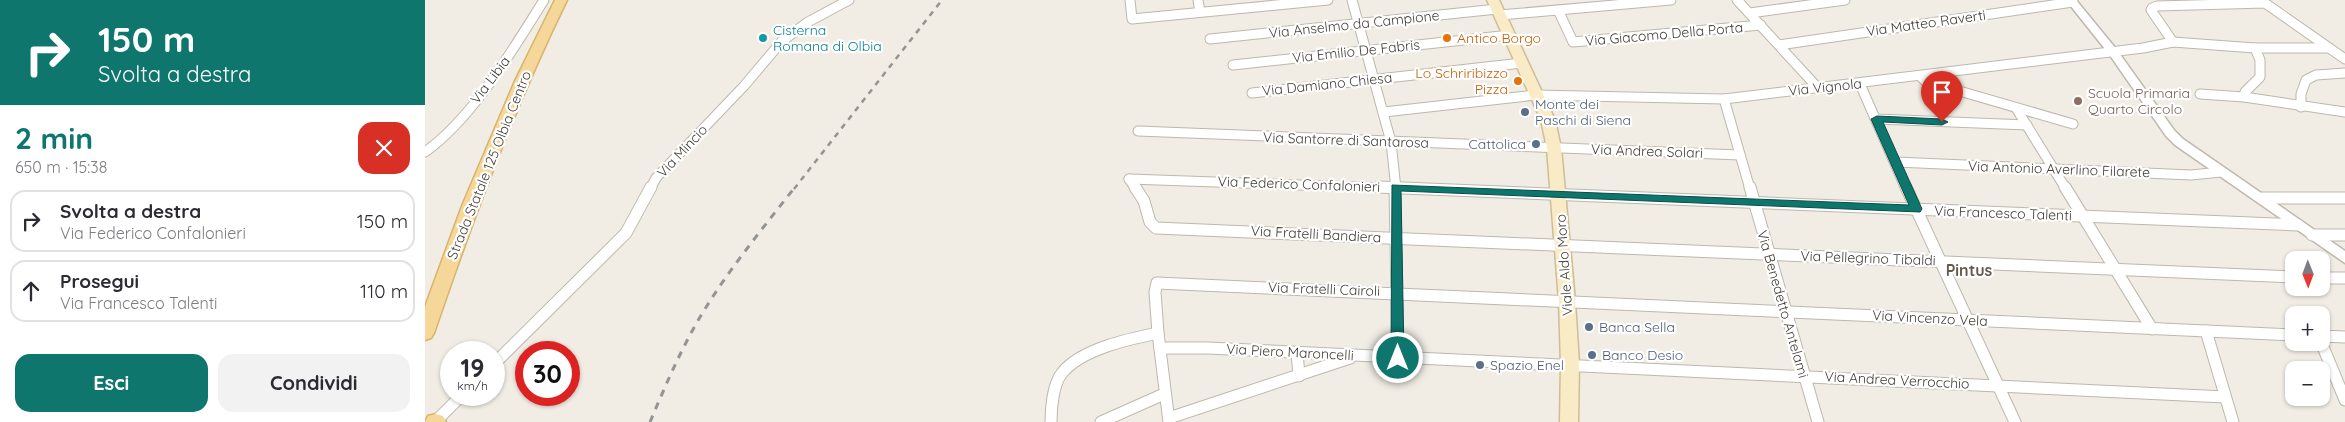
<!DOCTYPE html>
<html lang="it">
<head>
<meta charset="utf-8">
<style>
  body { margin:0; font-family:Quicksand,sans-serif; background:#f2f2f3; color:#2b2b33; height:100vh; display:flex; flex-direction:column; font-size:19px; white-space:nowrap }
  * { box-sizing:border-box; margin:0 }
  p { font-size:16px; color:#7c7c81 }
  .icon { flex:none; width:28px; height:28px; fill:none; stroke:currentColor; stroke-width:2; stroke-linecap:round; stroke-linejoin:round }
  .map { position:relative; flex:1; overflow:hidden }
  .panel { display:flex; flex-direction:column; background:#fff; width:425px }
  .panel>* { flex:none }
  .banner { background:#0f766e; color:#fff; overflow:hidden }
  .needle { width:32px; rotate:179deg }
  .controls { position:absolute; left:1860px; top:251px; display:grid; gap:10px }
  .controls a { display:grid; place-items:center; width:45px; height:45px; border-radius:10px; background:#fff; box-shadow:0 1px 4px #0004; font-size:25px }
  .speed { position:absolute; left:15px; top:341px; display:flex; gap:10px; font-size:25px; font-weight:700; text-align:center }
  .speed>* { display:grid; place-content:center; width:65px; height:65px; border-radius:50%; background:#fff; box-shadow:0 1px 4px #0004; line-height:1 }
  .speed small { font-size:12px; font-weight:400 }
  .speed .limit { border:8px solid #d22; background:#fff; color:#111 }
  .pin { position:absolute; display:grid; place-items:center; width:42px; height:42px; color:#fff; margin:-51px -21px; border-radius:50% 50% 50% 0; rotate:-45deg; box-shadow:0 0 5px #0007 }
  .pin .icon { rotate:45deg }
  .me { position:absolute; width:55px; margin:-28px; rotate:0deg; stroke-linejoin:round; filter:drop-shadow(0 0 4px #0008) }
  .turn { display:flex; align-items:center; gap:18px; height:105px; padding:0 15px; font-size:22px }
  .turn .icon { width:65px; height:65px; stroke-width:2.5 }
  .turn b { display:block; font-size:35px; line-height:42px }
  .round { display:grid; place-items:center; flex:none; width:52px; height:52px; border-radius:15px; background:#f2f2f3 }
  .headline { display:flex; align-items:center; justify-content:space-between; height:85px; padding:0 15px }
  h1 { font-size:30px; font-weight:700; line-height:38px; color:#0f766e }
  .button { display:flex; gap:10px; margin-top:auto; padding:10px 15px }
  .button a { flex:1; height:58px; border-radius:15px; background:#0f766e; color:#fff; font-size:20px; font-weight:700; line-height:58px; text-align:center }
  .button a+a { background:#f2f2f3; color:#2b2b33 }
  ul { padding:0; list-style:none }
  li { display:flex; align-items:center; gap:15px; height:62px; margin:0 10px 8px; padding:0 5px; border:2px solid #e1e1e2; border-radius:15px }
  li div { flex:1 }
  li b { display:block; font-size:19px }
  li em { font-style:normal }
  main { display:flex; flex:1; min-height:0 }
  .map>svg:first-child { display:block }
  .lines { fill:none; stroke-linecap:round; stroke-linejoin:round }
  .minor-far1-casing { stroke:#beb7ab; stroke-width:11 }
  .minor-casing { stroke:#beb7ab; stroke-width:13 }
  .tertiary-casing { stroke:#beb7ab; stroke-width:3 }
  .secondary-casing { stroke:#cdbd98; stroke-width:3 }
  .primary-casing { stroke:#d8b36b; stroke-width:3 }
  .minor-far1 { stroke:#fff; stroke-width:9 }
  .minor { stroke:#fff; stroke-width:11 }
  .tertiary { fill:#fff; fill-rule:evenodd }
  .secondary { fill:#f9ebc6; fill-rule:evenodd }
  .primary { fill:#f5d899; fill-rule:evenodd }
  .rail-far1 { stroke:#949494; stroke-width:2.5; stroke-dasharray:5.5 5.5; stroke-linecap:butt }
  .rail { stroke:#949494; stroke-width:3; stroke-dasharray:7 7; stroke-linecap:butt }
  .route { fill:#0f766e; stroke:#0a4d48 }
  .culture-dot { fill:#0f9aa8; stroke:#fff; stroke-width:2 }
  .food-dot { fill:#e8710a; stroke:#fff; stroke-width:2 }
  .education-dot { fill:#8d6e63; stroke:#fff; stroke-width:2 }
  .service-dot { fill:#5c6f8a; stroke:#fff; stroke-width:2 }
  .labels { text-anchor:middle; stroke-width:4.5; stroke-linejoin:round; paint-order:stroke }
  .street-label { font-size:14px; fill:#423d35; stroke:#fff }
  .culture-label { font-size:14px; fill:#0d838f; stroke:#fff; text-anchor:start }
  .food-label { font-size:14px; fill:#c56008; stroke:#fff; text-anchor:start }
  .education-label { font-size:14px; fill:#785e54; stroke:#fff; text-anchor:start }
  .service-label { font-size:14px; fill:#4e5e75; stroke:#fff; text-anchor:start }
  .quarter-label { font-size:16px; font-weight:bold; fill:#645a4d; stroke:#fff }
</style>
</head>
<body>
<main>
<section class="panel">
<div class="banner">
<div class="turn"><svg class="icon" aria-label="right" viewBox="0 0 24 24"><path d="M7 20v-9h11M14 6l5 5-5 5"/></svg><div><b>150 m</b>Svolta a destra</div></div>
</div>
<div class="headline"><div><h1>2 min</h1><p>650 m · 15:38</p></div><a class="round" style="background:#d93025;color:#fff"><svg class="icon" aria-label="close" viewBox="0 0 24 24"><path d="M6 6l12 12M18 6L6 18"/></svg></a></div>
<ul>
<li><svg class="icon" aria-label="right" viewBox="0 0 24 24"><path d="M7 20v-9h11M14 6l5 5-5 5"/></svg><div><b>Svolta a destra</b><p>Via Federico Confalonieri</p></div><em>150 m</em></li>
<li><svg class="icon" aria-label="ahead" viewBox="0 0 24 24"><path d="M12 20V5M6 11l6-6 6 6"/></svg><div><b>Prosegui</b><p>Via Francesco Talenti</p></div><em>110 m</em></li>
</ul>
<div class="button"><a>Esci</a><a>Condividi</a></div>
</section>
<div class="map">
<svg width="1920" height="422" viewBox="0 0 1920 422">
  <rect width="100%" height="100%" fill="#f1ede5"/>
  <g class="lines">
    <defs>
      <g id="minor-far1">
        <path d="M705 0 707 19 903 0"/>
        <path d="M773 0 775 12"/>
        <path d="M927 0 966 142 971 189"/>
        <path d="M1312 0 1393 88"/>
        <path d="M1133 10 1148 42 1336 25"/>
        <path d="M1325 13 1420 0"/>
        <path d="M1075 15 1246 0"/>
        <path d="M785 39 1072 9"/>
        <path d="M1748 42 1726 10 1727 8 1732 6 1840 3 1920 59"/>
        <path d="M1354 45 1648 2"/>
        <path d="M808 65 1085 35"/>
        <path d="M1496 77 1500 81 1648 124"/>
        <path d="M1435 84 1481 189"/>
        <path d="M827 93 1097 63"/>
        <path d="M1775 94 1819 97 1920 112"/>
        <path d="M1819 97 1820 92 1835 77V60L1830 48"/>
        <path d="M1299 99 1325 189"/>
        <path d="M1876 107V94L1881 80 1891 75 1920 73"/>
        <path d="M1591 108 1641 189"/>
        <path d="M959 112 1111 95 1299 99 1718 48 1748 42 1830 48H1904"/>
        <path d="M1452 119 1602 125"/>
        <path d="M713 131 1315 155"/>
        <path d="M0 152C48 118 88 49 119 0"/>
        <path d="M1471 162 1766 175 1796 172"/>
        <path d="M704 179 711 189"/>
        <path d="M704 179 992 189"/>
        <path d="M225 189 231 178 319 86 357 41 383 22 424 0"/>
      </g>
      <g id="minor">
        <path d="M710 187 719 201 725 222 731 228 1869 277"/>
        <path d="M954 187 1873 225"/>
        <path d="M970 187 973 358"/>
        <path d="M1325 187 1393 422"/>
        <path d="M1481 187 1590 422"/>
        <path d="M1640 187 1727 329"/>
        <path d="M1837 198H1920"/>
        <path d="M1887 235H1920"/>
        <path d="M1896 278H1920"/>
        <path d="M1781 331 1808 422"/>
        <path d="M1896 336 1920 337"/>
        <path d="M1896 342 1920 400"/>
        <path d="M735 348H783L1800 397"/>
        <path d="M872 352 874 376"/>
        <path d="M69 364 201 233 226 187"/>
        <path d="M744 418 925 358"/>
        <path d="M10 422 37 395"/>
        <path d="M626 422C626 408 628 384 637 373 656 349 704 339 733 333"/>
        <path d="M676 422 739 394"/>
        <path d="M744 422 733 333 730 292 732 283 1869 335"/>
      </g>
      <path id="tertiary" d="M1641 0H1651L1692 50 1749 130 1758 139 1920 251V263L1750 145 1741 136 1684 54Z"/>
      <path id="secondary" d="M1062 0H1074L1130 120 1136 148 1150 301 1154 364 1153 422H1135L1136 364 1134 301 1122 148 1116 120Z"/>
      <g id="primary">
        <path d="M130 0H142C89 108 48 219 9 333L6 338 0 340V307L37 206 90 81Z"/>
        <path d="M11 414 18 416 21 422H0L3 416Z"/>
      </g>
    </defs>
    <use href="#minor-far1" class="minor-far1-casing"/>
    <use href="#minor" class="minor-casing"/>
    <use href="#tertiary" class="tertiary-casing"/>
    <use href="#secondary" class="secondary-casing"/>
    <use href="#primary" class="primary-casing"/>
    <use href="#minor-far1" class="minor-far1"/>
    <use href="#minor" class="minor"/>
    <use href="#tertiary" class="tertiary"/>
    <use href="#secondary" class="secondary"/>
    <use href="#primary" class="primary"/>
    <path class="rail-far1" d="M369 189 517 0"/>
    <path class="rail" d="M225 422C239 389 253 356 271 324 299 275 335 232 370 187"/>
  </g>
  <path class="route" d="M1452 116 1517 119 1523 122 1517 125 1458 122 1497 209 1495 212 976 191 979 358 977 361H968L966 358 967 185 1484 205 1446 119Z"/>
  <circle class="culture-dot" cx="338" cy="38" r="5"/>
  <g class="food-dot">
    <circle cx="1022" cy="38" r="5"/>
    <circle cx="1093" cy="81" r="5"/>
  </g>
  <circle class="education-dot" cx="1653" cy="101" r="5"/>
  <g class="service-dot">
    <circle cx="1100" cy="112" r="5"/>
    <circle cx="1111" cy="144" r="5"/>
    <circle cx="1164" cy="327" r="5"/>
    <circle cx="1167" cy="355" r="5"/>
    <circle cx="1055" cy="365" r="5"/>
  </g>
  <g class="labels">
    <g class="street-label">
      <text transform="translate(1501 23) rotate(-8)" y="5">Via Matteo Raverti</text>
      <text transform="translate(929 24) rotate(-6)" y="5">Via Anselmo da Campione</text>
      <text transform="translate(1239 34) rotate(-5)" y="5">Via Giacomo Della Porta</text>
      <text transform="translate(931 51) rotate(-6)" y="5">Via Emilio De Fabris</text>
      <text transform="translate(65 80) rotate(-53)" y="5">Via Libia</text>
      <text transform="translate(902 84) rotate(-6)" y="5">Via Damiano Chiesa</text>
      <text transform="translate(1400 87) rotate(-6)" y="5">Via Vignola</text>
      <text transform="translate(921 140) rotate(2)" y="5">Via Santorre di Santarosa</text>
      <text transform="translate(257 151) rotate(-47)" y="5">Via Mincio</text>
      <text transform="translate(1222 151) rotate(2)" y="5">Via Andrea Solari</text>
      <text transform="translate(64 165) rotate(-68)" y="5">Strada Statale 125 Olbia Centro</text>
      <text transform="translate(1634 169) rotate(2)" y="5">Via Antonio Averlino Filarete</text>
      <text transform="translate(874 184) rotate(2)" y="5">Via Federico Confalonieri</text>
      <text transform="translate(1578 213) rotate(2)" y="5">Via Francesco Talenti</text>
      <text transform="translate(891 234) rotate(3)" y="5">Via Fratelli Bandiera</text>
      <text transform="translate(1443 258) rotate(2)" y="5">Via Pellegrino Tibaldi</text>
      <text transform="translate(1139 265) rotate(-94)" y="5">Viale Aldo Moro</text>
      <text transform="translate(899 289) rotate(2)" y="5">Via Fratelli Cairoli</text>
      <text transform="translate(1358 304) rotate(74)" y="5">Via Benedetto Antelami</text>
      <text transform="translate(1505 318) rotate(3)" y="5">Via Vincenzo Vela</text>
      <text transform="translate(865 352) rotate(3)" y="5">Via Piero Maroncelli</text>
      <text transform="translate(1472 380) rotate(3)" y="5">Via Andrea Verrocchio</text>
    </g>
    <g class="culture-label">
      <text x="348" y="35">Cisterna<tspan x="348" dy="16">Romana di Olbia</tspan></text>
    </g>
    <g class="food-label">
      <text x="1032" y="43">Antico Borgo</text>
      <text x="1083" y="78" text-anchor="end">Lo Schriribizzo<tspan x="1083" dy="16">Pizza</tspan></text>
    </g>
    <g class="education-label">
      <text x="1663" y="98">Scuola Primaria<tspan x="1663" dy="16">Quarto Circolo</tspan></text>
    </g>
    <g class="service-label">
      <text x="1110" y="109">Monte dei<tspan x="1110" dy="16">Paschi di Siena</tspan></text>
      <text x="1101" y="149" text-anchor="end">Cattolica</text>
      <text x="1174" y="332">Banca Sella</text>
      <text x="1177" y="360">Banco Desio</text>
      <text x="1065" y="370">Spazio Enel</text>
    </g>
    <g class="quarter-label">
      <text x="1544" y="276">Pintus</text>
    </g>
  </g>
</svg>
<div class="controls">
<a><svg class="needle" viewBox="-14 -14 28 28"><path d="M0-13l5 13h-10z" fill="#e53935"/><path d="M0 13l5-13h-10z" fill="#7c7c81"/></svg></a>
<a>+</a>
<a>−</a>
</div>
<div class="speed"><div>19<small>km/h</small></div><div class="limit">30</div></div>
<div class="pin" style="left:1517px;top:122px;background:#d93025"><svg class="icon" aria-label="arrive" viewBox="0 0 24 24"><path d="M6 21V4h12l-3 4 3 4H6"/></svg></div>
<svg class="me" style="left:973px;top:358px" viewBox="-20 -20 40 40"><circle r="17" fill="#0f766e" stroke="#fff" stroke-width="3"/><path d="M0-11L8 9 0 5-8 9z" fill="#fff"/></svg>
</div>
</main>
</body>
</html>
